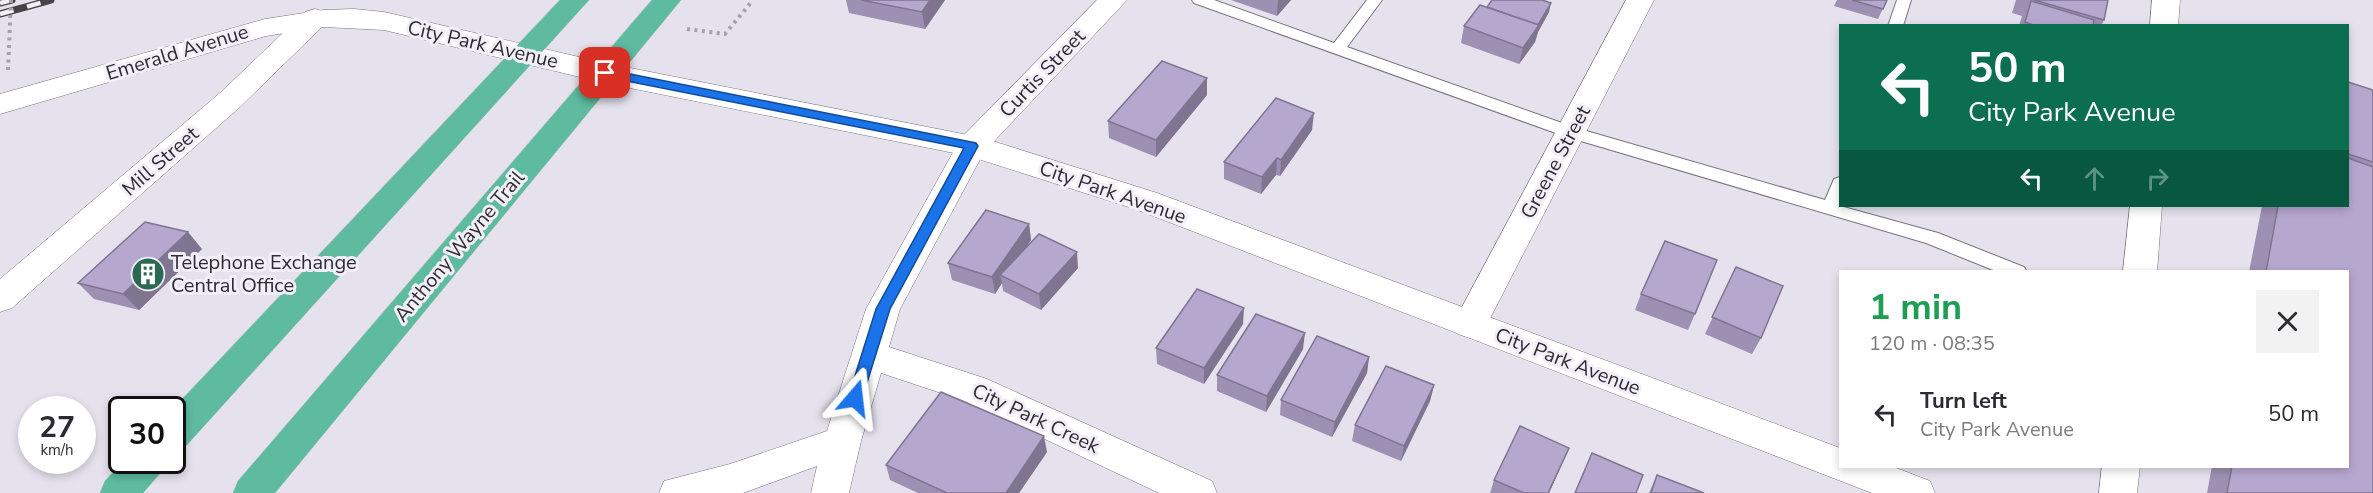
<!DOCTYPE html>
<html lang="en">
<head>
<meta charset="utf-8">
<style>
  body { margin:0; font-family:"Nunito Sans",sans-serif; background:#f2f2f3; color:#2b2b33; height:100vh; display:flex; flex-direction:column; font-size:22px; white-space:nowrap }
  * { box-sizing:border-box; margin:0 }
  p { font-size:20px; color:#7c7c81 }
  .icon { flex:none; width:33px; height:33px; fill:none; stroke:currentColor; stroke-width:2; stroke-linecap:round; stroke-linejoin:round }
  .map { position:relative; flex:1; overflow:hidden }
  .panel { position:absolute; left:1839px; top:270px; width:510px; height:198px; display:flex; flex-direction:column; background:#fff; border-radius:0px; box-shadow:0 3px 9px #0003 }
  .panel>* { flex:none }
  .hud { position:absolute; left:1839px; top:24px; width:510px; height:183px; border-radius:0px; box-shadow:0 3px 9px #0003; background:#0b6e4f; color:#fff; overflow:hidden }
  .speed { position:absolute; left:18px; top:396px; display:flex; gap:12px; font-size:30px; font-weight:700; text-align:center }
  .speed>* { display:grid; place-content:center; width:78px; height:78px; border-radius:50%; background:#fff; box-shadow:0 3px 9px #0003; line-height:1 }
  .speed small { font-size:15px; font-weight:400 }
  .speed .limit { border:3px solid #111; border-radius:9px; background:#fff; color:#111 }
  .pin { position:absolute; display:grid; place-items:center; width:51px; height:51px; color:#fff; margin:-26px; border-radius:12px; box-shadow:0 3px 9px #0006 }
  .me { position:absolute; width:66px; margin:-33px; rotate:17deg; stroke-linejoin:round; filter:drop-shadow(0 0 4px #0008) }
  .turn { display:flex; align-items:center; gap:21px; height:126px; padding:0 30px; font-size:27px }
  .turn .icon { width:78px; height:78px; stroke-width:2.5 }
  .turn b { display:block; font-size:42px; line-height:51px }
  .lanes { display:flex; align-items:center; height:57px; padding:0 30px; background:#0003; justify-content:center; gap:30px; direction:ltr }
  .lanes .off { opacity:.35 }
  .round { display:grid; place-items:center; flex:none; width:63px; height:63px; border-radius:0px; background:#f2f2f3 }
  .headline { display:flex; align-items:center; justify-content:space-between; height:102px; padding:0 30px }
  h1 { font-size:36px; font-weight:700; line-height:45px; color:#1e9e55 }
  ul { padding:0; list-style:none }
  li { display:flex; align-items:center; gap:18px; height:84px; padding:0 30px }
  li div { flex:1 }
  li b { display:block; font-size:22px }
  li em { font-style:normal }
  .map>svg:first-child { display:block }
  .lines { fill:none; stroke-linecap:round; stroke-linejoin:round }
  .service-casing { stroke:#77747d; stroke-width:2 }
  .minor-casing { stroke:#77747d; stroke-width:1 }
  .tertiary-casing { stroke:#77747d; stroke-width:1 }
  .trunk-casing { stroke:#c4c4c5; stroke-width:1 }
  .path { stroke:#a4a1a9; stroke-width:4; stroke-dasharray:3 4.5; stroke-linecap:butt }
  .service { fill:#fff; fill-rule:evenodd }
  .minor { fill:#fff; fill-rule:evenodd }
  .tertiary { fill:#fff; fill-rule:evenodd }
  .trunk { fill:#5ebb9f; fill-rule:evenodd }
  .rail-casing { stroke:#444348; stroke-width:7 }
  .rail { stroke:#f3effa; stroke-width:4.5; stroke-dasharray:14; stroke-linecap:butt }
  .path-bridge { stroke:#a4a1a9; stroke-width:4; stroke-dasharray:3 4.5; stroke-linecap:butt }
  .wall { fill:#9d90b2 }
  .shaded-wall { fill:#7f7591 }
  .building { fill:#b6a7cf; stroke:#7f7591; stroke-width:1.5 }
  .route { fill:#1a73e8; stroke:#114b97; stroke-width:1.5 }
  .labels { text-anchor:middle; stroke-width:6; stroke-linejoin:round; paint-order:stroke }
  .street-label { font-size:20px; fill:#2d2c30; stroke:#f3effa }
  .poi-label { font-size:20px; fill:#2d2c30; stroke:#f3effa; text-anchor:start }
</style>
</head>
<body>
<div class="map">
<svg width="2373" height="493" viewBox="0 0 2373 493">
  <rect width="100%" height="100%" fill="#e6e2ed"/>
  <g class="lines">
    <defs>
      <g id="service">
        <path d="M1192 0H1214L1334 43 1367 0H1382L1347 47 1576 128 1825 200 1834 179 1840 177V206L1938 233 2024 267 2027 272H1998L1926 243 1564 136 1194 3Z"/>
        <path d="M1897 0H1911L1903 26H1888Z"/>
      </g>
      <g id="minor">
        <path d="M1097 0H1127L984 152 900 309 889 347 987 379 1212 481 1217 493H1159L962 400 881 373 861 441 849 493H811L817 466 743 493H659L664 481 730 464 827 431 866 309 961 138Z"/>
        <path d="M1626 0H1654L1482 334 1470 338 1458 334 1453 324Z"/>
        <path d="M2152 0H2180L2178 26H2150Z"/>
        <path d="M315 9 325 12 329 18 325 24 240 107 12 308 0 312V279L220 93 305 12Z"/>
        <path d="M2130 206H2162L2157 272H2123Z"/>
        <path d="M2102 466H2140L2137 493H2099Z"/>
      </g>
      <path id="tertiary" d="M354 9 384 12 605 63 983 138 1157 193 1840 448V466H1891L1930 481 1935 493H1872L1135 209 969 156 605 83 384 30 324 27 266 36 0 114V94L265 19 324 10Z"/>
      <g id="trunk">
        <path d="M560 0H589L185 447 172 451V410Z"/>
        <path d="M652 0H681L275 493H233L238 481Z"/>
        <path d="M125 460H168L162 471 143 493H100L105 481Z"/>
      </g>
    </defs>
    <use href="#service" class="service-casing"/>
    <use href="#minor" class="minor-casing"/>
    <use href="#tertiary" class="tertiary-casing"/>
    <use href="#trunk" class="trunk-casing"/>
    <g class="path">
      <path d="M687 29 725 34 753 0"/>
      <path d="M8 70 9 48"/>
    </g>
    <use href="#service" class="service"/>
    <use href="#minor" class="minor"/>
    <use href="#tertiary" class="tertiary"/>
    <use href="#trunk" class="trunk"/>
    <defs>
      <g id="rail">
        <path d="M0 3 12 0"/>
        <path d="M0 14 51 0"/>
      </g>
    </defs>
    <use href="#rail" class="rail-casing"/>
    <use href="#rail" class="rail"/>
    <path class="path-bridge" d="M9 48 11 0"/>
  </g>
  <g class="wall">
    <path d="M846 0H945L925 29 849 13Z"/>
    <path d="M1231 0H1291L1277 16Z"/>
    <path d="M1837 0H1887L1878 19 1834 6Z"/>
    <path d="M2016 0H2108L2104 20 2101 26H2019L2022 16 2012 13Z"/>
    <path d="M1549 12 1538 32 1535 42 1519 64 1461 43 1464 26Z"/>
    <path d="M1207 78V95L1156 157 1109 138 1108 121Z"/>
    <path d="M2348 82 2373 90V493H2207L2212 466H2348V272H2249L2262 206H2348Z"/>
    <path d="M1312 130 1280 176 1276 175 1261 194 1224 179V162Z"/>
    <path d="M1029 224 1031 240 1026 247 1078 268 1041 310 1003 291 1002 283 995 294 952 280 948 263Z"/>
    <path d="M202 249 139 310 94 299 78 283Z"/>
    <path d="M1736 267 1761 338 1752 354 1705 334Z"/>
    <path d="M1641 294 1695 314 1688 330 1635 310Z"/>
    <path d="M1243 324 1204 384 1157 364 1156 348Z"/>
    <path d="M1303 349 1266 412 1217 391V375Z"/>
    <path d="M1369 357 1367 373 1332 437 1280 415 1281 400Z"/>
    <path d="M1434 385 1430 401 1401 461 1352 441 1355 425Z"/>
    <path d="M1569 448 1549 493H1490L1494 480Z"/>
    <path d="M1047 452 1019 493H918L890 480 886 465Z"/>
    <path d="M1657 475 1704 493H1649Z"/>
  </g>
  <g class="shaded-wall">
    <path d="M930 0H945L925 29 922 12Z"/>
    <path d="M1278 0H1291L1277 16Z"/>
    <path d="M1551 3 1549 12 1538 32 1535 42 1519 64 1523 48Z"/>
    <path d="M1207 78V95L1156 157V140Z"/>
    <path d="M1314 113 1312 130 1280 176 1281 160Z"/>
    <path d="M1277 158 1276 175 1261 194 1262 177Z"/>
    <path d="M1029 224 1031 240 1006 277 1000 275 1002 283 995 294 992 277Z"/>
    <path d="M188 232 202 249 139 310 123 294Z"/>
    <path d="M1077 252 1078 268 1041 310 1039 294Z"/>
    <path d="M1244 308 1243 324 1204 384V368Z"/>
    <path d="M1305 333 1303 349 1266 412 1267 396Z"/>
    <path d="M1369 357 1367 373 1332 437 1335 422Z"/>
    <path d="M1434 385 1430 401 1401 461 1404 446Z"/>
    <path d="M1044 436 1047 452 1019 493H1006Z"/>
    <path d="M1569 448 1549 493H1548Z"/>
  </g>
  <g class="building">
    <path d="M861 0H930L922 12Z"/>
    <path d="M1492 0H1542L1551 3 1538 25 1487 7Z"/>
    <path d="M1852 0H1887L1883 9Z"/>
    <path d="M2034 0H2108L2104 20Z"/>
    <path d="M2031 1 2094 20 2093 26H2036L2025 22Z"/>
    <path d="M1480 5 1539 25 1523 48 1464 26Z"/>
    <path d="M1162 61 1207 78 1156 140 1108 121Z"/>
    <path d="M2348 82 2373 90V162L2348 154Z"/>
    <path d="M1276 98 1314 113 1281 160 1277 158 1262 177 1224 162Z"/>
    <path d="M2348 158 2373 167V493H2227L2232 466H2348V272H2266L2278 206H2348Z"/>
    <path d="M986 210 1029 224 992 277 948 263Z"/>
    <path d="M145 222 188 232 123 294 78 283Z"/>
    <path d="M1039 234 1077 252 1039 294 1000 275Z"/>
    <path d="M1665 241 1717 260 1695 314 1641 294Z"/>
    <path d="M1736 267 1783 286 1761 338 1712 317Z"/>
    <path d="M1197 289 1244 308 1204 368 1156 348Z"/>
    <path d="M1256 314 1305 333 1267 396 1217 375Z"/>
    <path d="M1317 336 1369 357 1335 422 1281 400Z"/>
    <path d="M1386 366 1434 385 1404 446 1355 425Z"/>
    <path d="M941 392 1044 436 1006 493H947L886 465Z"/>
    <path d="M1520 426 1569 448 1548 493H1524L1494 480Z"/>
    <path d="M1592 453 1643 475 1636 493H1575Z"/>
    <path d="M1657 475 1704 493H1651Z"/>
  </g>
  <path class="route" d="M605 69 976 143 978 146 890 309 861 402 855 404 848 398 876 309 964 148 601 76V70Z"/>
  <defs>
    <symbol id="building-disc" viewBox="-11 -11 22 22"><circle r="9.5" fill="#2b6955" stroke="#f3effa"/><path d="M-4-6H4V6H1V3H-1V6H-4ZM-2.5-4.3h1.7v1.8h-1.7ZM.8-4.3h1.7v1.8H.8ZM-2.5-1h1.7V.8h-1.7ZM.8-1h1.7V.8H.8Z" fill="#fff"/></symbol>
  </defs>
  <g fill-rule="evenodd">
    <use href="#building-disc" x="129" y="255" width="38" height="38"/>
  </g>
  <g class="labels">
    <g class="street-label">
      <text transform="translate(483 44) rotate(13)" y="7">City Park Avenue</text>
      <text transform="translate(177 52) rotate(-17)" y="7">Emerald Avenue</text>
      <text transform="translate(1042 73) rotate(-46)" y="7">Curtis Street</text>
      <text transform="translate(160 161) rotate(-41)" y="7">Mill Street</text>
      <text transform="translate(1555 162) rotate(-62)" y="7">Greene Street</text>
      <text transform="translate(1113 192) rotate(19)" y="7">City Park Avenue</text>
      <text transform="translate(459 246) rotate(-50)" y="7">Anthony Wayne Trail</text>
      <text transform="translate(1568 361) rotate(21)" y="7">City Park Avenue</text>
      <text transform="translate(1036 418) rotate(25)" y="7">City Park Creek</text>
    </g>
    <g class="poi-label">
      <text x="171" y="269">Telephone Exchange<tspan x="171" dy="23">Central Office</tspan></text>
    </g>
  </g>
</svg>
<div class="speed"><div>27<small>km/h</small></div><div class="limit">30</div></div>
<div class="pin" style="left:605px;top:73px;background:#d93025"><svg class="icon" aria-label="arrive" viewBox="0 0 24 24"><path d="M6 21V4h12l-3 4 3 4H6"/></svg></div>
<svg class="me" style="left:855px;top:398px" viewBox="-20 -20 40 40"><path d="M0-17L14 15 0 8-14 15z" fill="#1a73e8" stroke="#fff" stroke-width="4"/></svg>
<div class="hud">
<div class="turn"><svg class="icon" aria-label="left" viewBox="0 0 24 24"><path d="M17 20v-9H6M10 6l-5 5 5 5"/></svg><div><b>50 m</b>City Park Avenue</div></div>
<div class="lanes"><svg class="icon" aria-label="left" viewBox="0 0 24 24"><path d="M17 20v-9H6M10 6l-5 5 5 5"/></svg><svg class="icon off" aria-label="ahead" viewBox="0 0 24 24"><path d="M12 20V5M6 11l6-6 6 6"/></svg><svg class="icon off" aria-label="right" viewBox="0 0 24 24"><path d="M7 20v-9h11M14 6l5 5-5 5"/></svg></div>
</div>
<section class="panel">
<div class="headline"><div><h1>1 min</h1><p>120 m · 08:35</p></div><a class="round"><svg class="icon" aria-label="close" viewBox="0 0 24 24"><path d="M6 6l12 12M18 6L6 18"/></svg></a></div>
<ul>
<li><svg class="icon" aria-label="left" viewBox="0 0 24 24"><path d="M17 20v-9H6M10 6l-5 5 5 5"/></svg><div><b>Turn left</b><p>City Park Avenue</p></div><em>50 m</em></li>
</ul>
</section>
</div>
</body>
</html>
